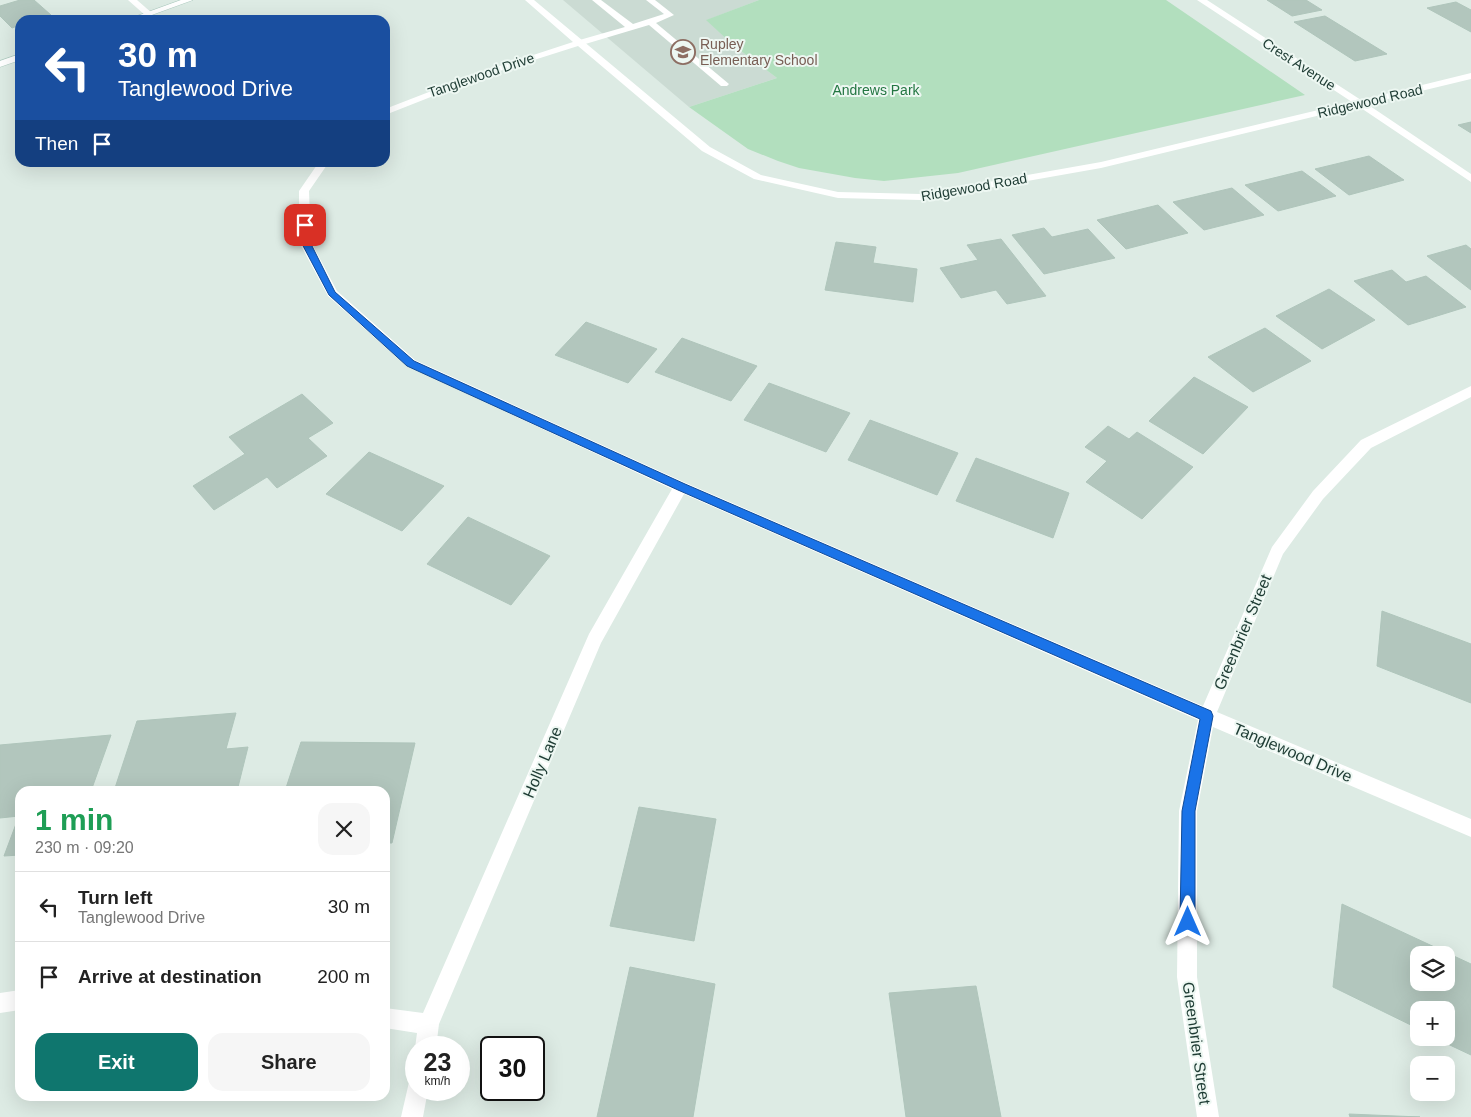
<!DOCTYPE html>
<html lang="en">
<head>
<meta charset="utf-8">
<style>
  body { margin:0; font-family:Arial,sans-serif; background:#f6f6f6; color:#222; height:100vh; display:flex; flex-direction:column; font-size:19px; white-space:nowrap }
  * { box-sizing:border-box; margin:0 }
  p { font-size:16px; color:#767676 }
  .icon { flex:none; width:28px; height:28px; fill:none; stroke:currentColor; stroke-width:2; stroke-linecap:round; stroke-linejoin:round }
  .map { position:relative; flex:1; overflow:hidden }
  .side { position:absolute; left:15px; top:786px; width:375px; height:315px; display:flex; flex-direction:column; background:#fff; border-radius:15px; box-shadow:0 5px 20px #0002 }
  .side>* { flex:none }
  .banner { position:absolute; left:15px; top:15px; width:375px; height:152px; border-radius:15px; box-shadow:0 5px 20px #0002; background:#1a4fa0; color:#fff; overflow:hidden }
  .tools { position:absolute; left:1410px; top:946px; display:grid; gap:10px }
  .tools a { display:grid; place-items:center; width:45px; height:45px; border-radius:10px; background:#fff; box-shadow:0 5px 20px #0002; font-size:25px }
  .speed { position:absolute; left:405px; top:1036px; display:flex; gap:10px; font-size:25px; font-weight:700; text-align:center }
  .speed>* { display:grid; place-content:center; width:65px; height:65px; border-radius:50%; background:#fff; box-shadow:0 5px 20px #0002; line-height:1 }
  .speed small { font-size:12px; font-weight:400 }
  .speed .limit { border:2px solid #111; border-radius:8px; background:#fff; color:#111 }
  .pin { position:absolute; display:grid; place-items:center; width:42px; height:42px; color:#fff; margin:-21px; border-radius:10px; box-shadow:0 2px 8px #0006 }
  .me { position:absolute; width:55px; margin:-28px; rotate:0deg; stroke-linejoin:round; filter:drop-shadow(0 0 4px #0008) }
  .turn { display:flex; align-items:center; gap:18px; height:105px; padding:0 20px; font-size:22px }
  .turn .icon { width:65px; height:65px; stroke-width:2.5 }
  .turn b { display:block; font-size:35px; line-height:42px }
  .then { display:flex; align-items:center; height:48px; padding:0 20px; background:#0003; gap:10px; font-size:19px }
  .round { display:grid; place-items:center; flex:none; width:52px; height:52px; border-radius:15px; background:#f6f6f6 }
  .head { display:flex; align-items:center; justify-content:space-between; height:85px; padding:0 20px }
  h1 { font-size:30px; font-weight:800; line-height:38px; color:#1e9e55 }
  .action { display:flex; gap:10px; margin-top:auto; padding:10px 20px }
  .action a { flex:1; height:58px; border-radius:15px; background:#0f766e; color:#fff; font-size:20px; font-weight:800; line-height:58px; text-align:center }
  .action a+a { background:#f6f6f6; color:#222 }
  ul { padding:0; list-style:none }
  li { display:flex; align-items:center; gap:15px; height:70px; padding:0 20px; border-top:1px solid #e0e0e0 }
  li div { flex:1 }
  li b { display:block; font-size:19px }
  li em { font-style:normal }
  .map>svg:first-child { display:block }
  .built { fill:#cbdbd3 }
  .green { fill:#b2dfbe }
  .building { fill:#b2c6bd; stroke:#afc5bb; fill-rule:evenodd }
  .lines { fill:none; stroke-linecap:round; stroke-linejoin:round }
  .secondary-casing { stroke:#afccc1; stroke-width:1 }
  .lane { fill:#fff; fill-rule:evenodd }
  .street { fill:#fff; fill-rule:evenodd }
  .secondary { fill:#fff; fill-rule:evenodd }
  .route { fill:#1a73e8; stroke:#114b97 }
  .labels { text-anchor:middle; stroke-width:4; stroke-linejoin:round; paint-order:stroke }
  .far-education-label { font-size:14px; fill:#785e54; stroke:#edf7f2; text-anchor:start }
  .far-street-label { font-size:14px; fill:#1d3b33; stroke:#edf7f2 }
  .far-park-label { font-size:14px; fill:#237642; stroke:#edf7f2 }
  .street-label { font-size:16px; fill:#1d3b33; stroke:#edf7f2 }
</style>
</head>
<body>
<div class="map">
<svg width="1471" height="1117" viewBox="0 0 1471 1117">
  <rect width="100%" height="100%" fill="#ddebe4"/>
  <path class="built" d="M563 0H759L707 20 733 45 777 78 689 107Z"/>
  <path class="green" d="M759 0H1166L1305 95 958 173 884 181 855 178 799 168 778 161 748 149 689 107 777 78 733 45 706 20Z"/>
  <g class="building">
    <path d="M20 0H34L51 15 36 20H20V25L12 28 0 16V6Z"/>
    <path d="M1267 0H1306L1322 10 1292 16Z"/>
    <path d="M1456 2 1471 10V32L1427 8Z"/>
    <path d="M1325 16 1387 54 1355 61 1294 22Z"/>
    <path d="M1471 122V133L1458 125Z"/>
    <path d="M1369 156 1404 180 1349 195 1315 169Z"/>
    <path d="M1302 171 1336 196 1278 211 1245 185Z"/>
    <path d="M1232 188 1264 215 1204 230 1173 202Z"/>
    <path d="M1158 205 1188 233 1126 249 1097 220Z"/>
    <path d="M1044 228 1052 237 1088 229 1115 258 1044 274 1012 235Z"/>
    <path d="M1001 239 1046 296 1007 304 996 290 961 298 940 268 978 260 967 245Z"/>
    <path d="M836 242 876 247 873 263 917 269 913 302 825 290Z"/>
    <path d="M1466 245 1471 249V290L1427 256Z"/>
    <path d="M1392 270 1406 282 1426 276 1466 307 1408 325 1354 281Z"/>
    <path d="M1329 289 1375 320 1322 349 1276 316Z"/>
    <path d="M586 322 657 349 628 383 555 355Z"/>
    <path d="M1265 328 1311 361 1253 392 1208 357Z"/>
    <path d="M682 338 757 366 731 401 655 372Z"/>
    <path d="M1194 377 1248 407 1203 454 1149 421Z"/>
    <path d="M769 383 850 413 826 452 744 420Z"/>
    <path d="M302 394 333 423 308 438 327 456 277 488 267 477 214 510 193 486 245 454 229 437Z"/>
    <path d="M870 420 958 453 937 495 848 460Z"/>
    <path d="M1108 426 1129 439 1137 432 1193 467 1142 519 1086 482 1107 461 1085 447Z"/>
    <path d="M369 452 444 486 402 531 326 494Z"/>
    <path d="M976 458 1069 493 1053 538 956 501Z"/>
    <path d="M468 517 550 556 511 605 427 564Z"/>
    <path d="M1382 611 1471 644V703L1377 666Z"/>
    <path d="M236 713 226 749 248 747 237 791H114L137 721Z"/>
    <path d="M111 735 91 791H20V855L4 856 19 816 0 818V745Z"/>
    <path d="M301 742 415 743 392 843H385V791H285Z"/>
    <path d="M639 807 716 819 694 941 610 926Z"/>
    <path d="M1342 904 1471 964V1055L1435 1038H1446V1010H1419V1029L1333 987ZM1419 955H1446V982H1419Z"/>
    <path d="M630 967 715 984 693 1117H597Z"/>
    <path d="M976 986 1001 1117H906L889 993Z"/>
    <path d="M1349 1114 1420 1117H1350Z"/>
  </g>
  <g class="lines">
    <defs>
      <g id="secondary">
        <path d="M181 0H193L138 20H126Z"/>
        <path d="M20 54V60L0 67V61Z"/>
      </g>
    </defs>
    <use href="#secondary" class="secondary-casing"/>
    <path class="lane" d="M592 0H601L633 24 664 14 646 0H655L674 15 656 23 729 84 727 86H721L649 25 582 45H576V41L625 27Z"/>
    <g class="street">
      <path d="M128 0H137L153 14 146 16Z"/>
      <path d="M525 0H534L710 147 761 175 838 192 921 194 1101 162 1352 102 1197 0H1207L1361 100 1471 73V79L1367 104 1471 174V182L1358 106 1101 168 921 200 838 198 754 179 702 151 578 46 484 76 385 115V109L478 73 573 42Z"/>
      <path d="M319 162H329L309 191 311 242 337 291 415 360 686 483 1203 706 1272 547 1313 491 1361 440 1471 386V397L1371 448 1323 499 1283 554 1217 712 1471 819V837L1213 727 1197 811V977L1219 1117H1197L1177 977 1179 811 1198 720 684 494 601 643 439 1024 436 1048H416V1052L415 1048 417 1033 385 1028V1008L423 1013 589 634 672 489 407 366 328 296 299 242V191Z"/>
      <path d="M20 990V1010L0 1013V993Z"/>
      <path d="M416 1080V1090H428L423 1117H401L409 1082Z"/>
    </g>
    <use href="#secondary" class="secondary"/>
  </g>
  <path class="route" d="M305 222 309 225 310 242 335 292 414 361 685 484 1211 711 1213 716 1195 811V922L1193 927 1188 929 1182 927 1180 922 1182 811 1200 719 678 490 407 366 329 295 301 242V225Z"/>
  <defs>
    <symbol id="school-ring" viewBox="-11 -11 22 22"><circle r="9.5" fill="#edf7f2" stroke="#8d6e63" stroke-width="1.5"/><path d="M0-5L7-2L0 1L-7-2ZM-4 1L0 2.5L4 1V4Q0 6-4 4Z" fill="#8d6e63"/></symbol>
  </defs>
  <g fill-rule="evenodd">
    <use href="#school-ring" x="669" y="38" width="28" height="28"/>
  </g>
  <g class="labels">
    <g class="far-education-label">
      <text x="700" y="49">Rupley<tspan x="700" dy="16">Elementary School</tspan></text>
    </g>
    <g class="far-street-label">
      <text transform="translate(1299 64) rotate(33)" y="5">Crest Avenue</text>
      <text transform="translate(481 75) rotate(-19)" y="5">Tanglewood Drive</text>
      <text transform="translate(1370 101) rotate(-13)" y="5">Ridgewood Road</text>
      <text transform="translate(974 187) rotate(-10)" y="5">Ridgewood Road</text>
    </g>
    <g class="far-park-label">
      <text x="876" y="95">Andrews Park</text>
    </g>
    <g class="street-label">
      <text transform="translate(1242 632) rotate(-67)" y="6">Greenbrier Street</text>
      <text transform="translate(1293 752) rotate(23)" y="6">Tanglewood Drive</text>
      <text transform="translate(542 762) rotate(-67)" y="6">Holly Lane</text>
      <text transform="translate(1197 1043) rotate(82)" y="6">Greenbrier Street</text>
    </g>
  </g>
</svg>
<div class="tools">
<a><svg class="icon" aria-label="layers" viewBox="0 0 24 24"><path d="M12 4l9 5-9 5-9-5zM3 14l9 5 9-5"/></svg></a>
<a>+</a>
<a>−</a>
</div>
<div class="speed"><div>23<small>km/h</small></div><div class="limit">30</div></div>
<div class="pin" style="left:305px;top:225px;background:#d93025"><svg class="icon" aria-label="arrive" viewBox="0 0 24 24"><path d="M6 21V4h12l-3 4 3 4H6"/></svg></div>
<svg class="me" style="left:1188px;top:922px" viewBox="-20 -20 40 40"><path d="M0-17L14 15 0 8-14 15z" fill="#1a73e8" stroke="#fff" stroke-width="4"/></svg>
<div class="banner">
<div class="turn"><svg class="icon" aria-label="left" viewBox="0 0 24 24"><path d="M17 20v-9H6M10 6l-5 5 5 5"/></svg><div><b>30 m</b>Tanglewood Drive</div></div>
<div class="then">Then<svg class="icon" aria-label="arrive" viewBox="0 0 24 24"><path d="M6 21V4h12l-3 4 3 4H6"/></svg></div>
</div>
<section class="side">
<div class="head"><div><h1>1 min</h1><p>230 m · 09:20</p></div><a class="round"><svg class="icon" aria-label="close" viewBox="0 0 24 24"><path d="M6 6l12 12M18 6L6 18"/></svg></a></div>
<ul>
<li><svg class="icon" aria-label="left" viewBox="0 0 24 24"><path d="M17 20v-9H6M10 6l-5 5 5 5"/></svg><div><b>Turn left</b><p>Tanglewood Drive</p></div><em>30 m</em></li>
<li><svg class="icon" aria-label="arrive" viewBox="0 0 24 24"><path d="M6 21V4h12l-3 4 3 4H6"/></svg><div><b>Arrive at destination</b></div><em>200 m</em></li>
</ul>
<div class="action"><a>Exit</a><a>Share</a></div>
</section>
</div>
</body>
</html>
